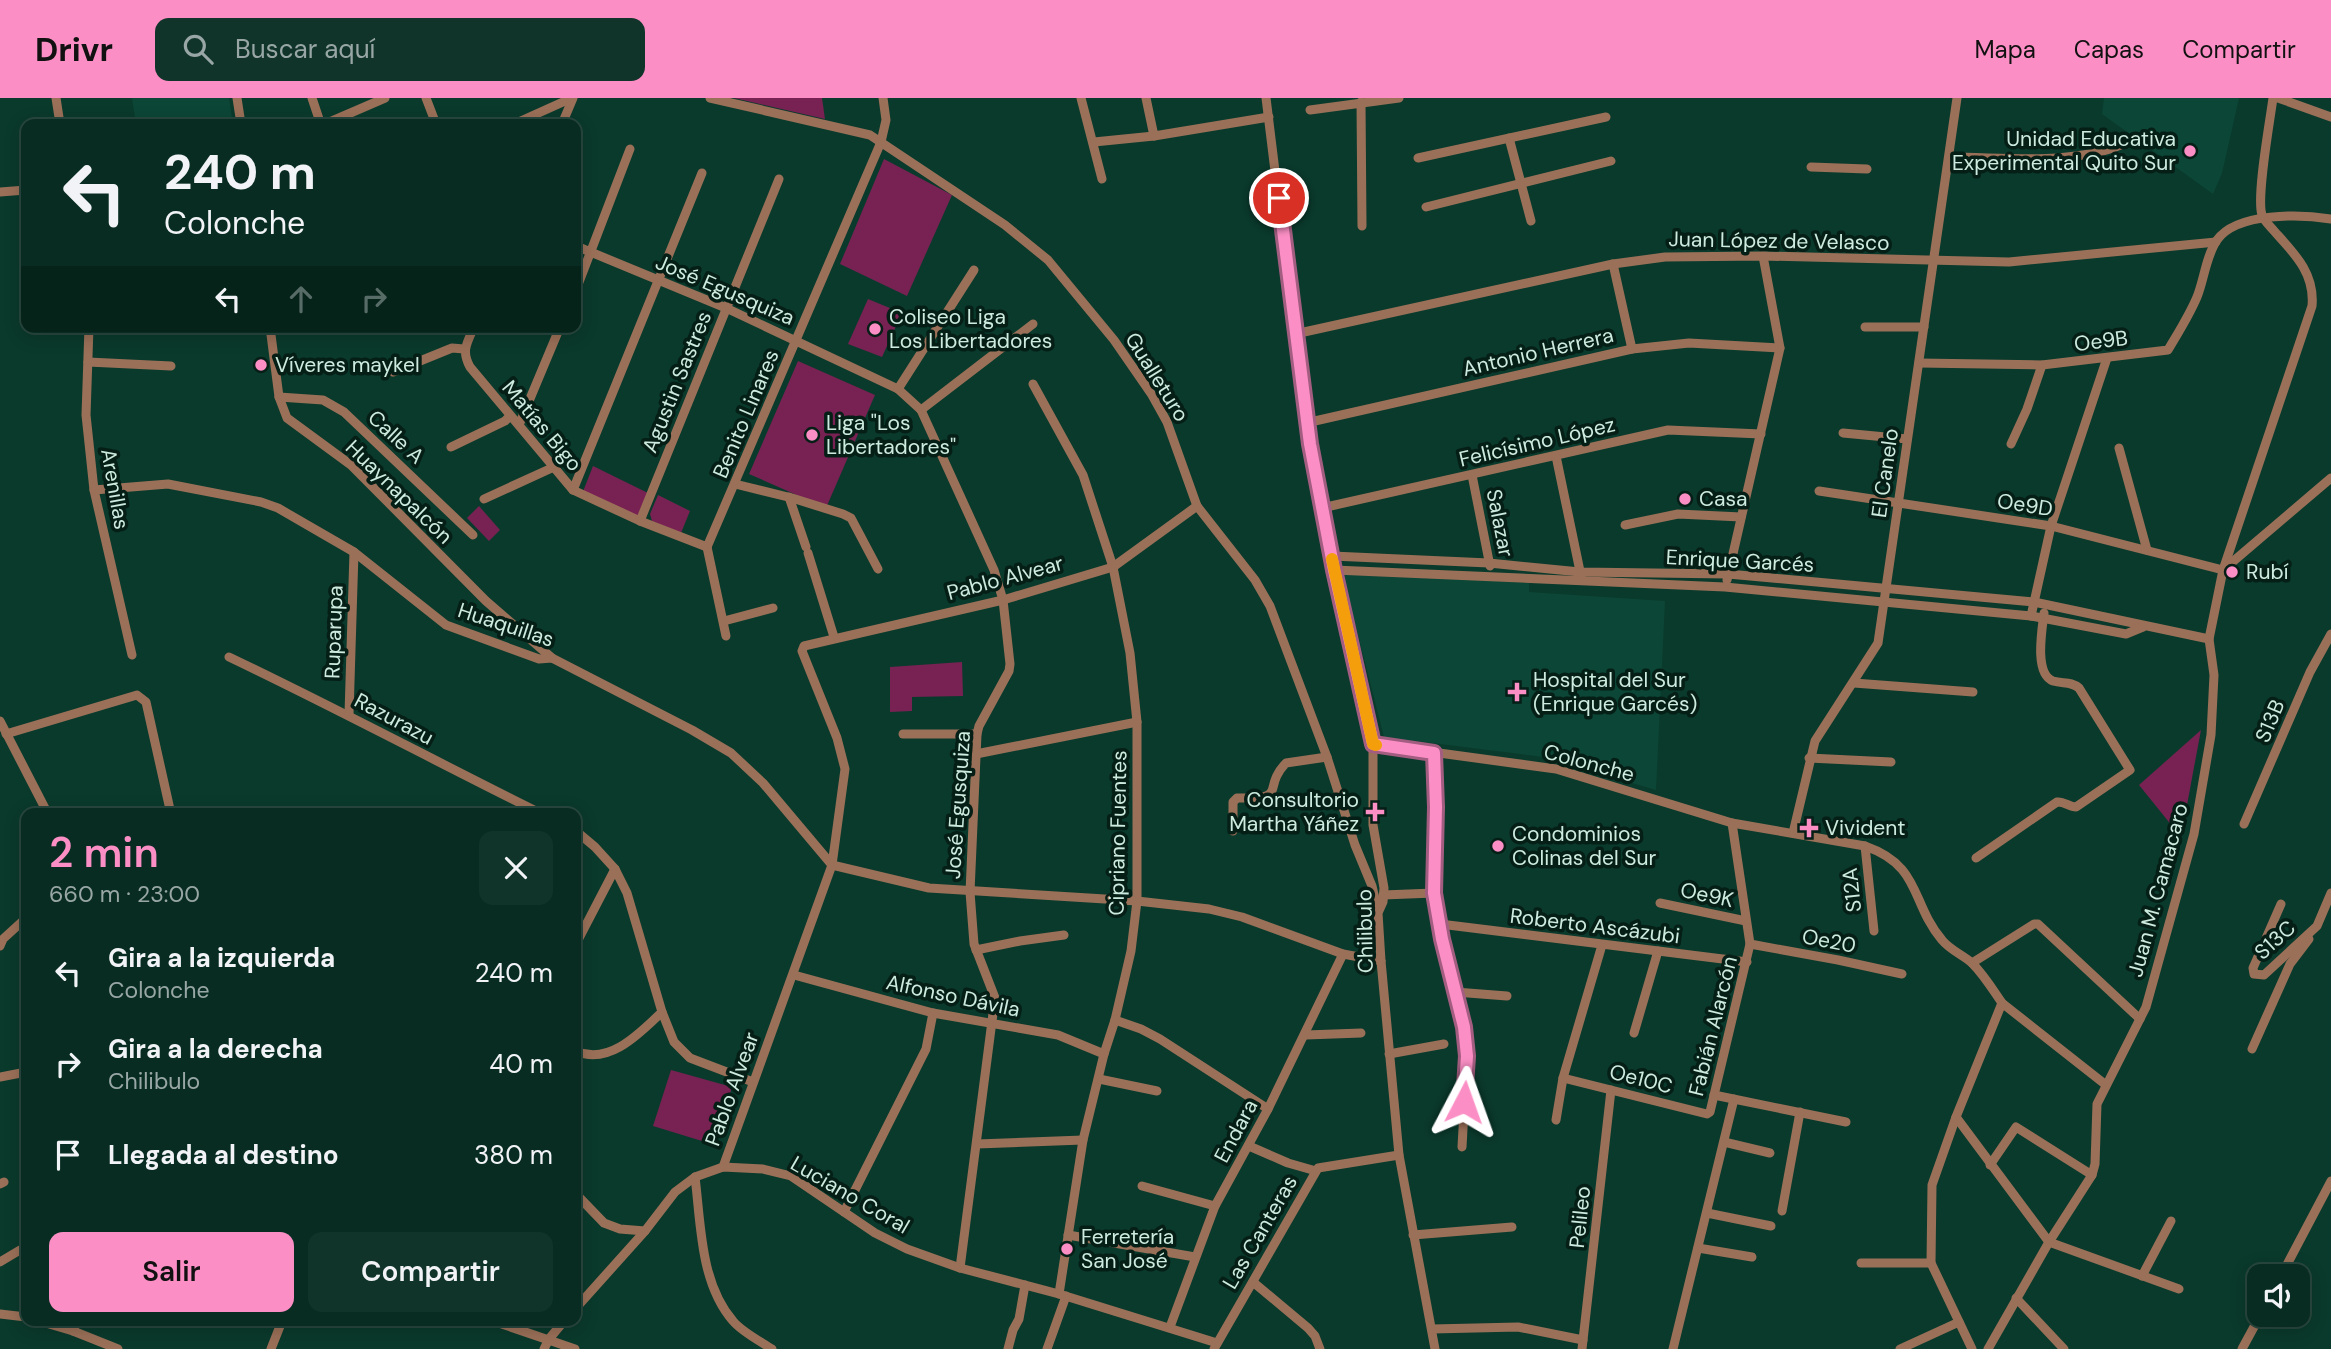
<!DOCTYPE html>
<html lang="es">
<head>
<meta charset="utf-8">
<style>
  body { margin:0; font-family:"DM Sans",sans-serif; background:#11342a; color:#f1f3f6; height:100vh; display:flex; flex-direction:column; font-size:26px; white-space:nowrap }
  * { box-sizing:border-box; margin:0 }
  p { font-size:23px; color:#98a7a5 }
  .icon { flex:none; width:38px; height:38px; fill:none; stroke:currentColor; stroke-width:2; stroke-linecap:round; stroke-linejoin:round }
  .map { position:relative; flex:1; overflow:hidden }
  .details { position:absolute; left:21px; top:710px; width:560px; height:518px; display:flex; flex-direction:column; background:#082c21; border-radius:14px; box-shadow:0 4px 18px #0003,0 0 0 2px #29483f }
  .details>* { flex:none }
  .hud { position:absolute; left:21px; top:21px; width:560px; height:214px; border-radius:14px; box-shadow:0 4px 18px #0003,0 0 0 2px #29483f; background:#082c21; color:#f1f3f6; overflow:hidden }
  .fabs { position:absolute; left:2247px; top:1166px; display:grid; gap:14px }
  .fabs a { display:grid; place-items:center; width:63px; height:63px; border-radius:14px; background:#082c21; box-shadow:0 4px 18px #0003,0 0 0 2px #29483f; font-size:35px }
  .pin { position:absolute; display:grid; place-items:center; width:60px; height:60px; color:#fff; margin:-30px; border:4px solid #fff; border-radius:50%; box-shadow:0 2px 7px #0007 }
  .me { position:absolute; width:77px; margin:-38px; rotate:4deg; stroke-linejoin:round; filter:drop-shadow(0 0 5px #0008) }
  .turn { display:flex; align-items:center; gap:24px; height:147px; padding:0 28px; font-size:32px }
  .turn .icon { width:91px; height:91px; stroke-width:2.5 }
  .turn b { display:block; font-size:49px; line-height:60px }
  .lanes { display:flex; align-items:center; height:66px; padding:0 28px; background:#0003; justify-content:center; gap:35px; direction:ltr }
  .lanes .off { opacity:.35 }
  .round { display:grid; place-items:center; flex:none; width:74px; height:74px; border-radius:14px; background:#11342a }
  .summary { display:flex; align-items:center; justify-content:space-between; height:119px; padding:0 28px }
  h1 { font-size:42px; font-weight:600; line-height:52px; color:#fb8fc5 }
  .button { display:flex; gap:14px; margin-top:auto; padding:14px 28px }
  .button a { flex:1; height:80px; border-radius:14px; background:#fb8fc5; color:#111; font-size:28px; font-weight:600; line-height:80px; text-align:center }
  .button a+a { background:#11342a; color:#f1f3f6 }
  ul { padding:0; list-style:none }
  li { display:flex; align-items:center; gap:21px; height:91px; padding:0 28px }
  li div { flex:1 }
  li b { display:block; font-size:26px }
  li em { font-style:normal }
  header { display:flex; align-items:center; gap:42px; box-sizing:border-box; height:98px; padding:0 35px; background:#fb8fc5; color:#111 }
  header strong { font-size:33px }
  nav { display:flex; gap:38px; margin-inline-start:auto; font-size:24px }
  .search { width:490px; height:63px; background:#11342a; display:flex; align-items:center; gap:18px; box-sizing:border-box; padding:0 24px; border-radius:14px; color:#98a7a5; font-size:26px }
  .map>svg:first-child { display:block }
  .built { fill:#0c4636 }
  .green { fill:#772252 }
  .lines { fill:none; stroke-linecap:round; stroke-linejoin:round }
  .minor { stroke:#9b7058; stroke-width:9 }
  .route-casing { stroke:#a35d80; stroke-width:18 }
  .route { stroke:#fb8fc5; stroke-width:12 }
  .slow { stroke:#f59e0b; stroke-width:12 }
  .poi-dot { fill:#fb8fc5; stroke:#051e16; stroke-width:2.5 }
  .labels { text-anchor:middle; stroke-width:7; stroke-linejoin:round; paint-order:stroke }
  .poi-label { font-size:21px; fill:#cdebdf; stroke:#051e16; text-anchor:start }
  .street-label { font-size:21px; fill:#cdebdf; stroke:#051e16 }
</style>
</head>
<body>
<header>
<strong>Drivr</strong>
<div class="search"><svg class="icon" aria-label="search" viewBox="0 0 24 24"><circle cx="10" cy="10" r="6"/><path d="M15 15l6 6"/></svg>Buscar aquí</div>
<nav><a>Mapa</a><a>Capas</a><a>Compartir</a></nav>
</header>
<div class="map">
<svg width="2331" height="1251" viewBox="0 0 2331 1251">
  <rect width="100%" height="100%" fill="#0a3a2c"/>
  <g class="built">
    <path d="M132 0H229L233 26H136Z"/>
    <path d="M2104 0H2239L2222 75 2213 96 2102 16Z"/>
    <path d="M1342 474 1529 485V494L1665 503 1656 692 1543 659 1384 639Z"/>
  </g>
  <g class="green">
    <path d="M734 0H822L825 21Z"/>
    <path d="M884 61 952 97 907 198 840 166Z"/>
    <path d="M868 201 902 215 882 259 848 246Z"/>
    <path d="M798 263 875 297 826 410 749 376Z"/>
    <path d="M593 368 650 396 636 421 582 396Z"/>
    <path d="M658 397 690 413 681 435 652 423 650 416Z"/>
    <path d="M479 408 500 432 489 443 467 420Z"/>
    <path d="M962 564 963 598 912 599V613L890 614V569Z"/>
    <path d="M2201 632 2181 739 2139 687Z"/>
    <path d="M671 972 732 989 715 1047 653 1028Z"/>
  </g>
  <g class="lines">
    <g class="minor">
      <path d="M56 0 60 26"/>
      <path d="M237 0 241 26"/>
      <path d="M312 0 320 24 325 26 385 0"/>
      <path d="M426 0 436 26"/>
      <path d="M710 0 870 37 1005 127 1048 162 1114 242 1152 297 1167 324 1197 408 1255 482 1270 508 1327 659 1355 747 1372 788 1378 814"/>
      <path d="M1081 0 1102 81"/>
      <path d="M1146 0 1154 38"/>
      <path d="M1266 0 1306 325 1334 472 1373 646V727L1384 790 1383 804 1378 815 1381 863 1399 1057 1435 1251"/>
      <path d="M2278 0 2331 19"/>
      <path d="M1361 4 1362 128"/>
      <path d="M1310 12 1399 0"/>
      <path d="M514 26 572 0"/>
      <path d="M562 26 573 0"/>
      <path d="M1509 40 1531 123"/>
      <path d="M1094 44 1154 38 1269 19"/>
      <path d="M1950 59C2005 59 2071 68 2123 46"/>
      <path d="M1418 60 1606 19"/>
      <path d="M1811 69 1867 71"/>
      <path d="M0 94 26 92"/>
      <path d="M1426 109 1611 63"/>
      <path d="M576 148 726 210 898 291 921 312 994 472 1003 502 1010 566 1009 573 979 628 977 636 970 794 974 846 995 900 960 1170"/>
      <path d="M1613 166 1632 251"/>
      <path d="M576 192 630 51"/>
      <path d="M89 229 86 317 94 392 132 557"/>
      <path d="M270 229 279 299 287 320 351 367 486 503 552 560"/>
      <path d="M474 229C467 245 461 253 470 269L573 392 640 423 707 449 881 44 886 22 883 0"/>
      <path d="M1865 229H1924"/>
      <path d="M1295 236 1613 166 1665 159 1763 158 2009 164 2216 144"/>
      <path d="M88 264 171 268"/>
      <path d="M1919 265 2042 267 2168 252C2178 235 2189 218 2197 199 2204 182 2206 158 2217 142 2237 114 2301 116 2331 121"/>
      <path d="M393 274 452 250 464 251"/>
      <path d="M1033 286 1083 377 1113 469 1130 555 1137 624V803L1131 853 1115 922 1104 956 1083 1042 1059 1196"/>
      <path d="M898 291 974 172"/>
      <path d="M279 299 323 302 344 314 473 437"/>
      <path d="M921 312 1033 226"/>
      <path d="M1306 325 1632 251 1689 245 1780 250"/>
      <path d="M519 327 560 229"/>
      <path d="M1843 335 1907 341"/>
      <path d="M2011 346 2027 311 2042 267"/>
      <path d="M451 349 505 323 510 318"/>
      <path d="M2119 350 2147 452"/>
      <path d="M1556 358 1581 478"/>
      <path d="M1472 377 1490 468"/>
      <path d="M735 386 792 400 843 416 851 420 878 471"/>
      <path d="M94 392 168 386 261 404 278 410 354 454 446 527 539 561 552 560 692 632 731 655 763 685 832 767"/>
      <path d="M573 392 702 75"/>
      <path d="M1819 393 2051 428 2223 472 2331 380"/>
      <path d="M789 399 806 449"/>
      <path d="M484 401 554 369"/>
      <path d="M1322 410 1668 332 1761 336"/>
      <path d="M640 423 779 81"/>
      <path d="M1625 427 1678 416 1741 419"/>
      <path d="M707 449 726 538"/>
      <path d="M808 455 834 539"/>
      <path d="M1332 458 1489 465 1580 474 1728 476 2034 504 2209 541"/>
      <path d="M1334 472 1725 489 2031 518 2126 536 2143 529"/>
      <path d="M1727 482 1780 250 1763 158"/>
      <path d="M2031 518 2051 428 2107 260"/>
      <path d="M724 523 773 510"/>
      <path d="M229 559C334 609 437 664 542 716"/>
      <path d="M1854 585 1973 594"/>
      <path d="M349 616 354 454"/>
      <path d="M0 623 48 716"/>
      <path d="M6 636 137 597 146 604 171 716"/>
      <path d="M903 636H977"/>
      <path d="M1373 646 1556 671 1732 725 1865 748C1922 768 1910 804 1942 842 1950 852 1963 857 1972 865 1984 877 1993 892 2002 905L1956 1019 1932 1087 1931 1165 1972 1251"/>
      <path d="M1434 655 1436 709 1434 795 1442 841 1464 929 1467 958 1462 1049"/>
      <path d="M976 656 1137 624"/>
      <path d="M1809 660 1891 664"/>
      <path d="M2244 726 2310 574 2331 536"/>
      <path d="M576 733 595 749 615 771 627 795 662 914 674 944 690 960 753 984"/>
      <path d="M1233 733V704L1237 700C1290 701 1261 691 1286 665L1327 659"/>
      <path d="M1793 735 1815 643 1878 545 1957 0"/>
      <path d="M1865 748 1874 833"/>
      <path d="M1976 760 2057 704C2064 703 2069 709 2076 709L2130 672 2079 590C2071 583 2063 586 2053 583 2034 576 2042 532 2044 515"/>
      <path d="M832 767 929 790 1137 803 1209 811 1242 819 1343 856 1381 863"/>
      <path d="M1383 797 1434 795"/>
      <path d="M1660 805 1746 823"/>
      <path d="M2281 806 2253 870 2254 876 2264 877 2317 828 2331 795"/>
      <path d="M1440 826 1747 864"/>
      <path d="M576 846 615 771"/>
      <path d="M1750 846 1838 862 1902 876"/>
      <path d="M0 848 3 841 26 820"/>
      <path d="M976 852 1020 843 1064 837"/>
      <path d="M1972 865 2034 826H2038L2140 921"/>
      <path d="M794 877 933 915 1058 937 1104 956"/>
      <path d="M1455 894 1507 898"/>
      <path d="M2002 905 2106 987"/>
      <path d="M1115 922 1141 931 1160 941 1268 1011"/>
      <path d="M1634 935 1658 853"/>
      <path d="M1306 937 1361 935"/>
      <path d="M2252 951 2290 866 2309 841"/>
      <path d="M576 953C609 968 640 935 662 914"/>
      <path d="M1389 956 1444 946"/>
      <path d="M0 979 26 974"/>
      <path d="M1563 980 1707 1016 1710 1014 1750 846 1732 725"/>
      <path d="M1099 981 1157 993"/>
      <path d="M1714 997 1846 1024"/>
      <path d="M1956 1019 2049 1144 2179 1191"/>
      <path d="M1556 1022 1563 980 1602 847"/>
      <path d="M1724 1044 1770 1055"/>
      <path d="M977 1046 1083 1042"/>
      <path d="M1249 1048 1288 1065 1316 1073"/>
      <path d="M1990 1067 2016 1029 2092 1077"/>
      <path d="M723 1069 832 767 845 671 837 640 802 553 804 548 1003 502 1113 469 1197 408"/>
      <path d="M695 1079C701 1126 700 1185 733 1223 742 1234 760 1243 772 1251"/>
      <path d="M0 1086 4 1084"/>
      <path d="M1142 1088 1215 1108"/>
      <path d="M576 1096 604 1125 620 1131 645 1133"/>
      <path d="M1782 1113 1800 1014"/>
      <path d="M844 1114 926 951 933 915"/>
      <path d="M1707 1115 1771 1128"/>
      <path d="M1068 1137 1195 1159"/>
      <path d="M1413 1137 1512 1129"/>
      <path d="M1698 1150 1752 1159"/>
      <path d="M0 1164 20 1152H26"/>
      <path d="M1861 1165H1931"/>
      <path d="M2142 1178 2171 1123"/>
      <path d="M2281 1178 2331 1083"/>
      <path d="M1253 1184 1308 1230 1315 1238 1320 1251"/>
      <path d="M2016 1200 2064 1251"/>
      <path d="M576 1210 645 1133 675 1094 695 1079 723 1069 763 1071 791 1078 875 1135 907 1151 960 1170 1059 1196 1217 1245"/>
      <path d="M0 1216 26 1219"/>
      <path d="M39 1223 73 1233 118 1251"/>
      <path d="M493 1223 575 1251"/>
      <path d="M1170 1229 1215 1108 1268 1011 1343 856"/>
      <path d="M1432 1231 1518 1229 1583 1242"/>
      <path d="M73 1233 77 1223"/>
      <path d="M271 1251 282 1223"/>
      <path d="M544 1251 549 1241 564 1223"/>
      <path d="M1008 1251 1013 1232 1019 1221 1025 1187"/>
      <path d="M1047 1251 1066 1198"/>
      <path d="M1214 1251 1318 1070 1399 1057"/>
      <path d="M1582 1251 1611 992"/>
      <path d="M1673 1251 1734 1001"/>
      <path d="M1900 1251 1959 1224"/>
      <path d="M1988 1251 2049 1144 2092 1077 2095 1066 2097 1006 2146 909 2194 736 2211 637 2214 577 2209 541 2223 472 2312 208C2315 176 2295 156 2275 134 2271 129 2264 123 2262 117 2256 99 2270 23 2273 0"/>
      <path d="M2242 1251 2261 1216"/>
    </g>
  </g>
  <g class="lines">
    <defs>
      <path id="route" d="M1279 100 1310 346 1334 472 1373 646 1434 655 1436 709 1434 795 1442 841 1464 929 1467 958 1464 1004"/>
    </defs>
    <use href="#route" class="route-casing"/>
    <use href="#route" class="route"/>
    <path class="slow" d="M1332 461 1373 646 1376 647"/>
  </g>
  <g class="poi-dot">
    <circle cx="2190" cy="53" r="7"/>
    <circle cx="875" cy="231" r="7"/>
    <circle cx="261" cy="267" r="7"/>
    <circle cx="812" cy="337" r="7"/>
    <circle cx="1685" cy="401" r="7"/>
    <circle cx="2232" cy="474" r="7"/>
    <path d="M1513.5 583.5h7v7h7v7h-7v7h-7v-7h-7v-7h7z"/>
    <path d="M1371.5 703.5h7v7h7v7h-7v7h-7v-7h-7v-7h7z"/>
    <path d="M1805.5 719.5h7v7h7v7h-7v7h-7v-7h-7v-7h7z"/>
    <circle cx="1498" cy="748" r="7"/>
    <circle cx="1067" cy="1151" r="7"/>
  </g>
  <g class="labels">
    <g class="poi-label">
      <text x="2176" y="48" text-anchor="end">Unidad Educativa<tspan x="2176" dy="24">Experimental Quito Sur</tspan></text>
      <text x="889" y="226">Coliseo Liga<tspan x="889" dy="24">Los Libertadores</tspan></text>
      <text x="275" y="274">Víveres maykel</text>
      <text x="826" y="332">Liga "Los<tspan x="826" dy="24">Libertadores"</tspan></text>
      <text x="1699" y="408">Casa</text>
      <text x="2246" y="481">Rubí</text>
      <text x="1533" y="589">Hospital del Sur<tspan x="1533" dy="24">(Enrique Garcés)</tspan></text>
      <text x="1359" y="709" text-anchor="end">Consultorio<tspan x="1359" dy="24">Martha Yáñez</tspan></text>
      <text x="1825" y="737">Vivident</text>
      <text x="1512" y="743">Condominios<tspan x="1512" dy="24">Colinas del Sur</tspan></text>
      <text x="1081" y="1146">Ferretería<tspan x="1081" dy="24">San José</tspan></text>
    </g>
    <g class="street-label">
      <text transform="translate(1779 143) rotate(1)" y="7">Juan López de Velasco</text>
      <text transform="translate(725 192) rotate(23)" y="7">José Egusquiza</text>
      <text transform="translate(2101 243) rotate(-7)" y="7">Oe9B</text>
      <text transform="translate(1538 254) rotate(-13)" y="7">Antonio Herrera</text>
      <text transform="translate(1157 279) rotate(58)" y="7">Gualleturo</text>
      <text transform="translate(677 284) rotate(-68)" y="7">Agustin Sastres</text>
      <text transform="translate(746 316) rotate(-67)" y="7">Benito Linares</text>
      <text transform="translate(542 328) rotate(50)" y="7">Matías Bigo</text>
      <text transform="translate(396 339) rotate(43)" y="7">Calle A</text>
      <text transform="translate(1537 344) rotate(-13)" y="7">Felicísimo López</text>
      <text transform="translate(1885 375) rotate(-82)" y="7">El Canelo</text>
      <text transform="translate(115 391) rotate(80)" y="7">Arenillas</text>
      <text transform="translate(399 394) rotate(44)" y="7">Huaynapalcón</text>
      <text transform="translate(2025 407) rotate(9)" y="7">Oe9D</text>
      <text transform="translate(1500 425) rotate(79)" y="7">Salazar</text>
      <text transform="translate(1740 463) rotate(3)" y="7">Enrique Garcés</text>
      <text transform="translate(1005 480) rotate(-15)" y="7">Pablo Alvear</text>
      <text transform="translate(506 527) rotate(18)" y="7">Huaquillas</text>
      <text transform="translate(334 534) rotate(-88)" y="7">Ruparupa</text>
      <text transform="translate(394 621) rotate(28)" y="7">Razurazu</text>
      <text transform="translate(2270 623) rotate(-67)" y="7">S13B</text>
      <text transform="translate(1589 665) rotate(15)" y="7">Colonche</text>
      <text transform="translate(958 707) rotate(-86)" y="7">José Egusquiza</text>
      <text transform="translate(1118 735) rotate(-89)" y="7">Cipriano Fuentes</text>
      <text transform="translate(1852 792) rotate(-96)" y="7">S12A</text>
      <text transform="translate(2158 792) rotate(-75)" y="7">Juan M. Camacaro</text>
      <text transform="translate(1707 797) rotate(12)" y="7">Oe9K</text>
      <text transform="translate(1595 828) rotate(7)" y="7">Roberto Ascázubi</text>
      <text transform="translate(1365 833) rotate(-91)" y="7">Chilibulo</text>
      <text transform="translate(2275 842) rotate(-42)" y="7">S13C</text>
      <text transform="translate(1829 843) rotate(11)" y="7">Oe20</text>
      <text transform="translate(953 898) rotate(12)" y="7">Alfonso Dávila</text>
      <text transform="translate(1713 928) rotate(-76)" y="7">Fabián Alarcón</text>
      <text transform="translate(1641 981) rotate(14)" y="7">Oe10C</text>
      <text transform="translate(732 991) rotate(-70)" y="7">Pablo Alvear</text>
      <text transform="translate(1236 1033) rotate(-62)" y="7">Endara</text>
      <text transform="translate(850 1097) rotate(30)" y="7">Luciano Coral</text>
      <text transform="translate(1580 1119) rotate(-84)" y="7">Pelileo</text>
      <text transform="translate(1260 1134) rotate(-60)" y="7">Las Canteras</text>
    </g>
  </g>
</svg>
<div class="fabs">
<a><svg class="icon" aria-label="sound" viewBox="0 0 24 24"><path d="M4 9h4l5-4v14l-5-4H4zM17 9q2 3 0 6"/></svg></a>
</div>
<div class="pin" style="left:1279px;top:100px;background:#d93025"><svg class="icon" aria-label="arrive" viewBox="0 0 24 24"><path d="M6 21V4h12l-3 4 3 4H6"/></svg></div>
<svg class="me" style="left:1464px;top:1004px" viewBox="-20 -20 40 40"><path d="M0-17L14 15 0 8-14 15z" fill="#fb8fc5" stroke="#fff" stroke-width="4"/></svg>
<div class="hud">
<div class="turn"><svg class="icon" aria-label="left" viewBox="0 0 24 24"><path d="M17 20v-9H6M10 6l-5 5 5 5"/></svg><div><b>240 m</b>Colonche</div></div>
<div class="lanes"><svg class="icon" aria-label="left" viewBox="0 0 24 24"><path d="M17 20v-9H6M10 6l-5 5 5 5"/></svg><svg class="icon off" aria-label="ahead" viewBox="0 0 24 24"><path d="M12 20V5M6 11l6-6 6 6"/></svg><svg class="icon off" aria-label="right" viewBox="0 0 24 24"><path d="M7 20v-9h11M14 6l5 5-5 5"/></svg></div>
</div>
<section class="details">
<div class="summary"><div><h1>2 min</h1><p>660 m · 23:00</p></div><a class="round"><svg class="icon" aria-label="close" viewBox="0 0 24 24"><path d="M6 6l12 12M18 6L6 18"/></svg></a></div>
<ul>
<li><svg class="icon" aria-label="left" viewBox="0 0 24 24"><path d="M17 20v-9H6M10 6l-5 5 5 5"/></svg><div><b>Gira a la izquierda</b><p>Colonche</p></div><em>240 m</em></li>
<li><svg class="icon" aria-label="right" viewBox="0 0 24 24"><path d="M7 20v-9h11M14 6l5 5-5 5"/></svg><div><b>Gira a la derecha</b><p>Chilibulo</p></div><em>40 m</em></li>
<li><svg class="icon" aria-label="arrive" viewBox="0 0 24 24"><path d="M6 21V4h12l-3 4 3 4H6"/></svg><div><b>Llegada al destino</b></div><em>380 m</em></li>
</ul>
<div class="button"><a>Salir</a><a>Compartir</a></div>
</section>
</div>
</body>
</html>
